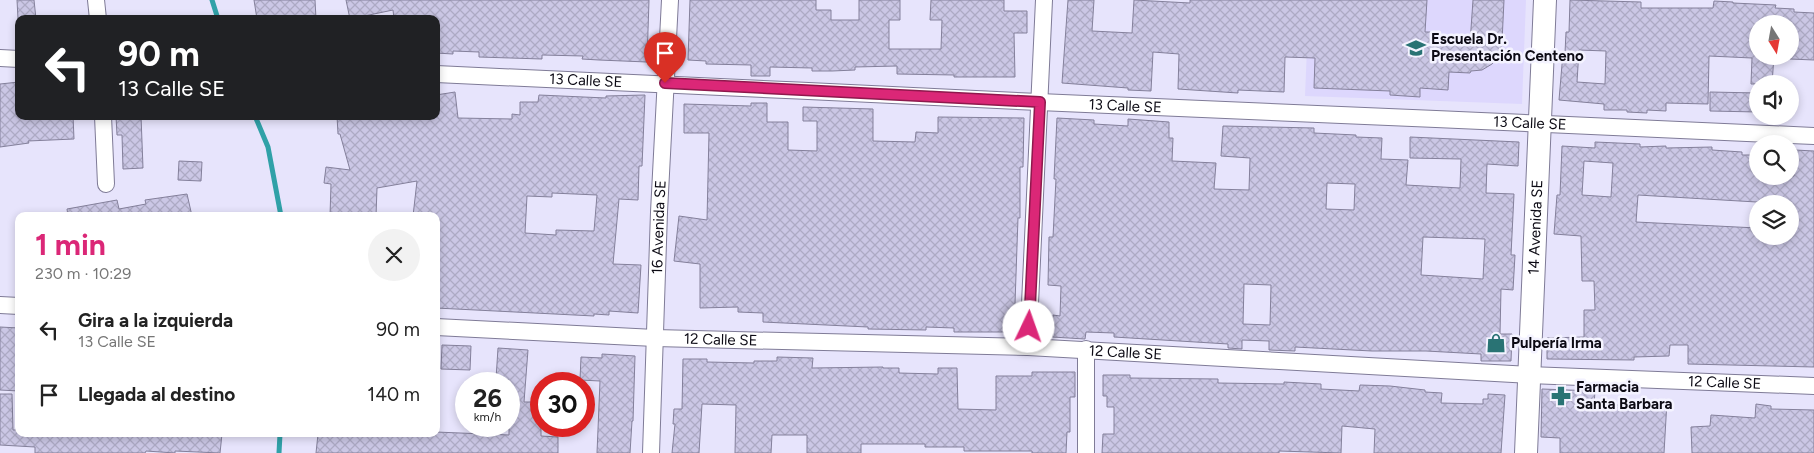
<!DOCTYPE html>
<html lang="es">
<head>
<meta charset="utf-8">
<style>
  body { margin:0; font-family:Figtree,sans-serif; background:#f2f2f2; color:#222; height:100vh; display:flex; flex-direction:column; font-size:19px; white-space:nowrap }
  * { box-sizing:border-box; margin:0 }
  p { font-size:16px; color:#767676 }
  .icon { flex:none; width:28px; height:28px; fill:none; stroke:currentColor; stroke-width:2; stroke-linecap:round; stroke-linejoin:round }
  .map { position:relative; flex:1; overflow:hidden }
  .panel { position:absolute; left:15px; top:212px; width:425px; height:225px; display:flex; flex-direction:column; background:#fff; border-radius:10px; box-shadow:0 2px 8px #0003 }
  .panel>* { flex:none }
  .guide { position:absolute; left:15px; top:15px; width:425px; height:105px; border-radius:10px; box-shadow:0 2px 8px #0003; background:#202124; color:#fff; overflow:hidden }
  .needle { width:32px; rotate:169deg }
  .fabs { position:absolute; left:1749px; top:15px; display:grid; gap:10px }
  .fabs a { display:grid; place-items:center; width:50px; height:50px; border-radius:50%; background:#fff; box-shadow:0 2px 8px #0003; font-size:25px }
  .speed { position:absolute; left:455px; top:372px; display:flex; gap:10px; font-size:25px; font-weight:700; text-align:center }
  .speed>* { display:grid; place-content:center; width:65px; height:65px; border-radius:50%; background:#fff; box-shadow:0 2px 8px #0003; line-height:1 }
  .speed small { font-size:12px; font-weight:400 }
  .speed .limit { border:8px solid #d22; background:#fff; color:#111 }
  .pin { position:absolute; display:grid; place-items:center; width:42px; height:42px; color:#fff; margin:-51px -21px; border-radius:50% 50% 50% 0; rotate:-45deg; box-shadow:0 0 5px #0007 }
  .pin .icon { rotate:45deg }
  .me { position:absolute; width:55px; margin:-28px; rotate:3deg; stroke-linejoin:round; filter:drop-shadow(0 0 4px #0008) }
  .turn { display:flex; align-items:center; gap:18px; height:105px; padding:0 20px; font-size:22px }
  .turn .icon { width:65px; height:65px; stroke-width:2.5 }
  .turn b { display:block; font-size:35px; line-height:42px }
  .round { display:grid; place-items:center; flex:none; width:52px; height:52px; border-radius:26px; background:#f2f2f2 }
  .headline { display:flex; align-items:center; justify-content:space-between; height:85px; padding:0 20px }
  h1 { font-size:30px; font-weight:700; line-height:38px; color:#db2777 }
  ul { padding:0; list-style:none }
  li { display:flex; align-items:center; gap:15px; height:65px; padding:0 20px }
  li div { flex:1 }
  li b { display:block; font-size:19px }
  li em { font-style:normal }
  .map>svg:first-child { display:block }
  .built { fill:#ddd7fd }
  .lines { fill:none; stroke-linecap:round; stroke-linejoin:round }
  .stream { stroke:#30a1a8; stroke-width:5 }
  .building { fill:url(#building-cross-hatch); stroke:#84809b; fill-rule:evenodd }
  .street-casing { stroke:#7f7b97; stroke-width:18 }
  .secondary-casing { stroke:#7f7b97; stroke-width:24 }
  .street { stroke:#fff; stroke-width:16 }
  .secondary { stroke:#fff; stroke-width:22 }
  .route-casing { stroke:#8e194d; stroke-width:12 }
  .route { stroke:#db2777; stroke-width:9 }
  .labels { text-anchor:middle; stroke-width:5; stroke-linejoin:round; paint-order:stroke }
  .poi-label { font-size:15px; font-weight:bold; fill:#0c0a14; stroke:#f4f3ff; text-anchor:start }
  .street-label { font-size:15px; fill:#0c0a14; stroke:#f4f3ff }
</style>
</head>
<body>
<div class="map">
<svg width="1814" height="453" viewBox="0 0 1814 453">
  <defs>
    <pattern id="building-cross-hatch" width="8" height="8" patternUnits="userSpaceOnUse" patternTransform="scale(1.25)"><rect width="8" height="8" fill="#cbc7e5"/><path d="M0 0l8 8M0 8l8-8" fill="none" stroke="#adaac4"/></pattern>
  </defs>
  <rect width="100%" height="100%" fill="#e7e4fc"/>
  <path class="built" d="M1309 0H1526L1522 104 1305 96Z"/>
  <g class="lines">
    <g class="stream">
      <path d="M212 0 218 19"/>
      <path d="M255 116 268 147 281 216"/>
      <path d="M279 453 280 434"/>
    </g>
  </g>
  <g class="building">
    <path d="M17 0H34L36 19H18Z"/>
    <path d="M254 0H315L316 19H257Z"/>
    <path d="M346 0H649L647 62 599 60 582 59 583 56 542 55V59L479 57V52L453 51V54L436 53 437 19H394L393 10 350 19Z"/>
    <path d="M690 0H816V10H831V20H859V0H900V20H889V49H941L942 20H930L931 0H1004V11H1027V33H1014L1015 77H954V75L897 74V66L855 67V70L832 71H812V68L770 67V76H751V65L706 64V61L688 60Z"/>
    <path d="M1068 0H1094L1092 31 1132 33 1134 0 1190 3V0H1427L1425 32H1437V41L1470 43 1473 0H1504L1502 42 1499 55 1492 64 1482 70 1471 71 1470 73 1449 72 1448 90 1420 88V97L1390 95V91L1314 88 1315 58 1285 57 1284 92 1238 90V93L1178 89 1179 54 1153 52 1151 91 1128 90V88L1062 83Z"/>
    <path d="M1570 0 1641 2V8H1713L1714 1 1733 2V3L1776 5 1775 8 1794 9V12L1814 13V60L1790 59V24H1758V56H1774L1772 84H1751L1752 58 1709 56 1708 104 1666 103V111L1647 110V113L1627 112V110H1604V104L1559 100 1563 53H1565L1566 32H1569ZM1579 50 1606 51 1605 84 1577 82Z"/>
    <path d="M19 82V116H73L74 139 28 141 29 143 0 147V84Z"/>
    <path d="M455 92 458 118 512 119V114L520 115V102H538L539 95 606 98V96L645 95 642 166H639L638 200 619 199 613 264 641 265 638 313 609 311V315L594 314V316L436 308V216H413L417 181 377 188 376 216H330L331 184 324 183 326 167 350 170 340 134H338L337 116H436V95ZM552 193 597 195 594 231 556 230V235L525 233 527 196 552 197Z"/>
    <path d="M1710 92 1758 93V112L1710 111Z"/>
    <path d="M751 103H767V122H788V150L817 151V121H803V107L873 109V141L915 142 916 132 938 133V117L1024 118 1023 167H1020V218H1018L1014 332H954V328L926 327V330L868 329V327L763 322V313L738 312V307L700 308V264L674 261 679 216 707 220 709 133H684V104L751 106Z"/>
    <path d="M116 116H141L143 168 123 169 122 135H117Z"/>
    <path d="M1057 118 1094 120V124L1128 126V119L1169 122V138H1173L1172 161 1216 163 1214 189 1249 190 1250 158 1221 156 1223 126 1314 128V133L1356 135V137L1382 138 1381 159 1408 160 1406 185 1460 188 1461 159 1410 158V137L1519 142 1518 166 1487 164 1486 193 1514 194 1511 255H1515L1513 290 1501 289 1500 334H1512L1511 361H1481V354L1426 351H1372L1295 347V351L1269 350V341L1242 340V349L1228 348V344L1114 337V333L1086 332 1085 339 1052 337 1053 315 1060 316 1061 286 1048 285 1049 237H1053L1056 179H1054ZM1327 183 1355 184 1354 210 1326 209ZM1423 237 1485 239 1483 279 1421 275ZM1244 284 1271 285 1270 325 1243 324Z"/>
    <path d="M1595 142 1640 144V147L1666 146V148L1712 147V150L1742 152V155H1758V176H1794L1795 150 1814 151V367L1688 364V345H1670L1669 356 1634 357V360L1547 359V338L1584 337V310H1595L1594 281H1582L1581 236 1554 234 1557 195H1560L1562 146 1595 148ZM1584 161 1613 163 1611 197 1582 195ZM1638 195 1790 204V236H1756L1757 228 1636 222Z"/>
    <path d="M179 161 202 162 201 181 178 180Z"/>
    <path d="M187 194 192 216H68L67 209 117 200 119 209 146 204 145 200Z"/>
    <path d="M0 327 19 328V391L0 390Z"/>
    <path d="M442 345 471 346 470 370 441 369Z"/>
    <path d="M498 348 528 350 524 402H541V436L558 437V453H316L318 434H436V432L509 435V380L496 379Z"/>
    <path d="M602 354 635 356 633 421H632L630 453H597L600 381 580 380 581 357 602 358Z"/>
    <path d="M777 357 813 358 812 368 883 367V368H899V373L938 374V368H957L958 409 996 410V376H1032V372H1075V397H1070V432H1067L1066 453H1032V451H964V447H925V444H861V453H807V435H772L771 453H735L736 405 702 404 699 453H672L675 424H673L674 409H682L683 359H707V362L754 363V361H777Z"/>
    <path d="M1103 375H1130V378L1218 379V383L1284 384V382L1321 384V389L1359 391 1360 385 1390 386 1425 390V392L1442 393 1441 403 1483 404V399H1488V394L1505 395 1501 453H1374L1375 429 1342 426 1341 453 1279 451V453H1102L1103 434H1114V407H1107V396H1103Z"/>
    <path d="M1542 389 1595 391 1594 405H1628V403L1667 401 1664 453H1560V438L1541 437Z"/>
    <path d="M0 394H12L13 430H19V434H222L220 453 175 451V453L146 451 145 453H35V447L0 445Z"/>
    <path d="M1756 404 1771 406V409L1814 410V453H1692L1691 427 1710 426 1711 415 1755 418Z"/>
  </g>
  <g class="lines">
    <defs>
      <g id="street">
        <path d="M96 0 98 19"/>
        <path d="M0 58 19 59"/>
        <path id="s1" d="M436 74C637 82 838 93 1039 102 1297 114 1556 123 1814 136"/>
        <path d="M103 116 106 184"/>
        <path d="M0 305 19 306"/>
        <path id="s2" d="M436 327 655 338 1028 347 1529 375 1814 386"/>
        <path d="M1028 347 1044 0"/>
        <path id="s3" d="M651 453 659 212 670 0"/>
        <path d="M1086 453V349"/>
      </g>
      <g id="secondary">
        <path id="s4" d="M1526 453 1545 0"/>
      </g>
    </defs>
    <use href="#street" class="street-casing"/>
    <use href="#secondary" class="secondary-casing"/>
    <use href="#street" class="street"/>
    <use href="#secondary" class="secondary"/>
  </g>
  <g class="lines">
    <defs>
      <path id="route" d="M665 83 1040 102 1029 327"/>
    </defs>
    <use href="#route" class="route-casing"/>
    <use href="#route" class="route"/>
  </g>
  <defs>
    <symbol id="school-bare" viewBox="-9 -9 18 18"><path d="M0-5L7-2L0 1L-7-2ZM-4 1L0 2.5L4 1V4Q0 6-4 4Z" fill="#297374" stroke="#f4f3ff" stroke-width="2.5" paint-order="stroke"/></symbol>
    <symbol id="shop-bare" viewBox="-9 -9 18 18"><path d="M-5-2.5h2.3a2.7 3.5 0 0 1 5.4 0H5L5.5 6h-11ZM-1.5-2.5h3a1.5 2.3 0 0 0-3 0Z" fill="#297374" stroke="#f4f3ff" stroke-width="2.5" paint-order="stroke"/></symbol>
    <symbol id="pharmacy-bare" viewBox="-9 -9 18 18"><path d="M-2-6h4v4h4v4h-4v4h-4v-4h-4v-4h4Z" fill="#297374" stroke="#f4f3ff" stroke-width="2.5" paint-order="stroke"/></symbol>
  </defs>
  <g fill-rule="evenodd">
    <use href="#school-bare" x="1402" y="34" width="28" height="28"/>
    <use href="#shop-bare" x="1482" y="329" width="28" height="28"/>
    <use href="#pharmacy-bare" x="1547" y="382" width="28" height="28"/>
  </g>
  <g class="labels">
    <g class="poi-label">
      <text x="1431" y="44">Escuela Dr.<tspan x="1431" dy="17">Presentación Centeno</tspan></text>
      <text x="1511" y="348">Pulpería Irma</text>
      <text x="1576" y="392">Farmacia<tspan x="1576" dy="17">Santa Barbara</tspan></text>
    </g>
    <g class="street-label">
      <text dy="5" stroke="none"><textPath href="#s1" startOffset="150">13 Calle SE</textPath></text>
      <text dy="5" stroke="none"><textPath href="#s1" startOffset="690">13 Calle SE</textPath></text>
      <text dy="5" stroke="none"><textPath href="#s1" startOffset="1095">13 Calle SE</textPath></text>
      <text dy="5" stroke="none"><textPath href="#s3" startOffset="226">16 Avenida SE</textPath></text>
      <text dy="5" stroke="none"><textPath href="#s4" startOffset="226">14 Avenida SE</textPath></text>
      <text dy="5" stroke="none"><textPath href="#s2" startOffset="285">12 Calle SE</textPath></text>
      <text dy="5" stroke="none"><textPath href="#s2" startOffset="690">12 Calle SE</textPath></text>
      <text dy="5" stroke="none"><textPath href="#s2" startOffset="1290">12 Calle SE</textPath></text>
    </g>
  </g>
</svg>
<div class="fabs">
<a><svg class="needle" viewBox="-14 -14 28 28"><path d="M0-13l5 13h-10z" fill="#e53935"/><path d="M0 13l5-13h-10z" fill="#767676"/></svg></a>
<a><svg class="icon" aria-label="sound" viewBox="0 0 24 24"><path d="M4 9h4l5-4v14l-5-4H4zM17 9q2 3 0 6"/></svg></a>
<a><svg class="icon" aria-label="search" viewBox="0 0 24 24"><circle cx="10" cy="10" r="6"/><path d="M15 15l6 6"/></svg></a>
<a><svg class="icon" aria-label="layers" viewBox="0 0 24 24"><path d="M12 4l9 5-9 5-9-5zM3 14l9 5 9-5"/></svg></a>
</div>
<div class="speed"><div>26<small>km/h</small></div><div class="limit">30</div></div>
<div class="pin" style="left:665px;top:83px;background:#d93025"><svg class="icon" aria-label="arrive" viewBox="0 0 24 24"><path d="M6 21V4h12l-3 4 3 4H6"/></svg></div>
<svg class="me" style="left:1029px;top:327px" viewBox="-20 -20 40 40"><circle r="19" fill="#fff"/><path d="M0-13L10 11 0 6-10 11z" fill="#db2777"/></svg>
<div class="guide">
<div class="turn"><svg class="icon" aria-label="left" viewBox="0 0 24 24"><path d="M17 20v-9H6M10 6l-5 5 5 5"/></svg><div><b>90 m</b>13 Calle SE</div></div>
</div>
<section class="panel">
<div class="headline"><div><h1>1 min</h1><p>230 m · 10:29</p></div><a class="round"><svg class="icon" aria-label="close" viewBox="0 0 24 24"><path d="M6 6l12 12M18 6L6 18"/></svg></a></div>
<ul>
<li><svg class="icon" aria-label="left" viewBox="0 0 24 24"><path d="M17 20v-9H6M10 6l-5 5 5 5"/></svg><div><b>Gira a la izquierda</b><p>13 Calle SE</p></div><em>90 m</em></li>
<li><svg class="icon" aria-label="arrive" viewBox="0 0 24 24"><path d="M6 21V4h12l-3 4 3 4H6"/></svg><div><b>Llegada al destino</b></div><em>140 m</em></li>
</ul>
</section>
</div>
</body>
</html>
